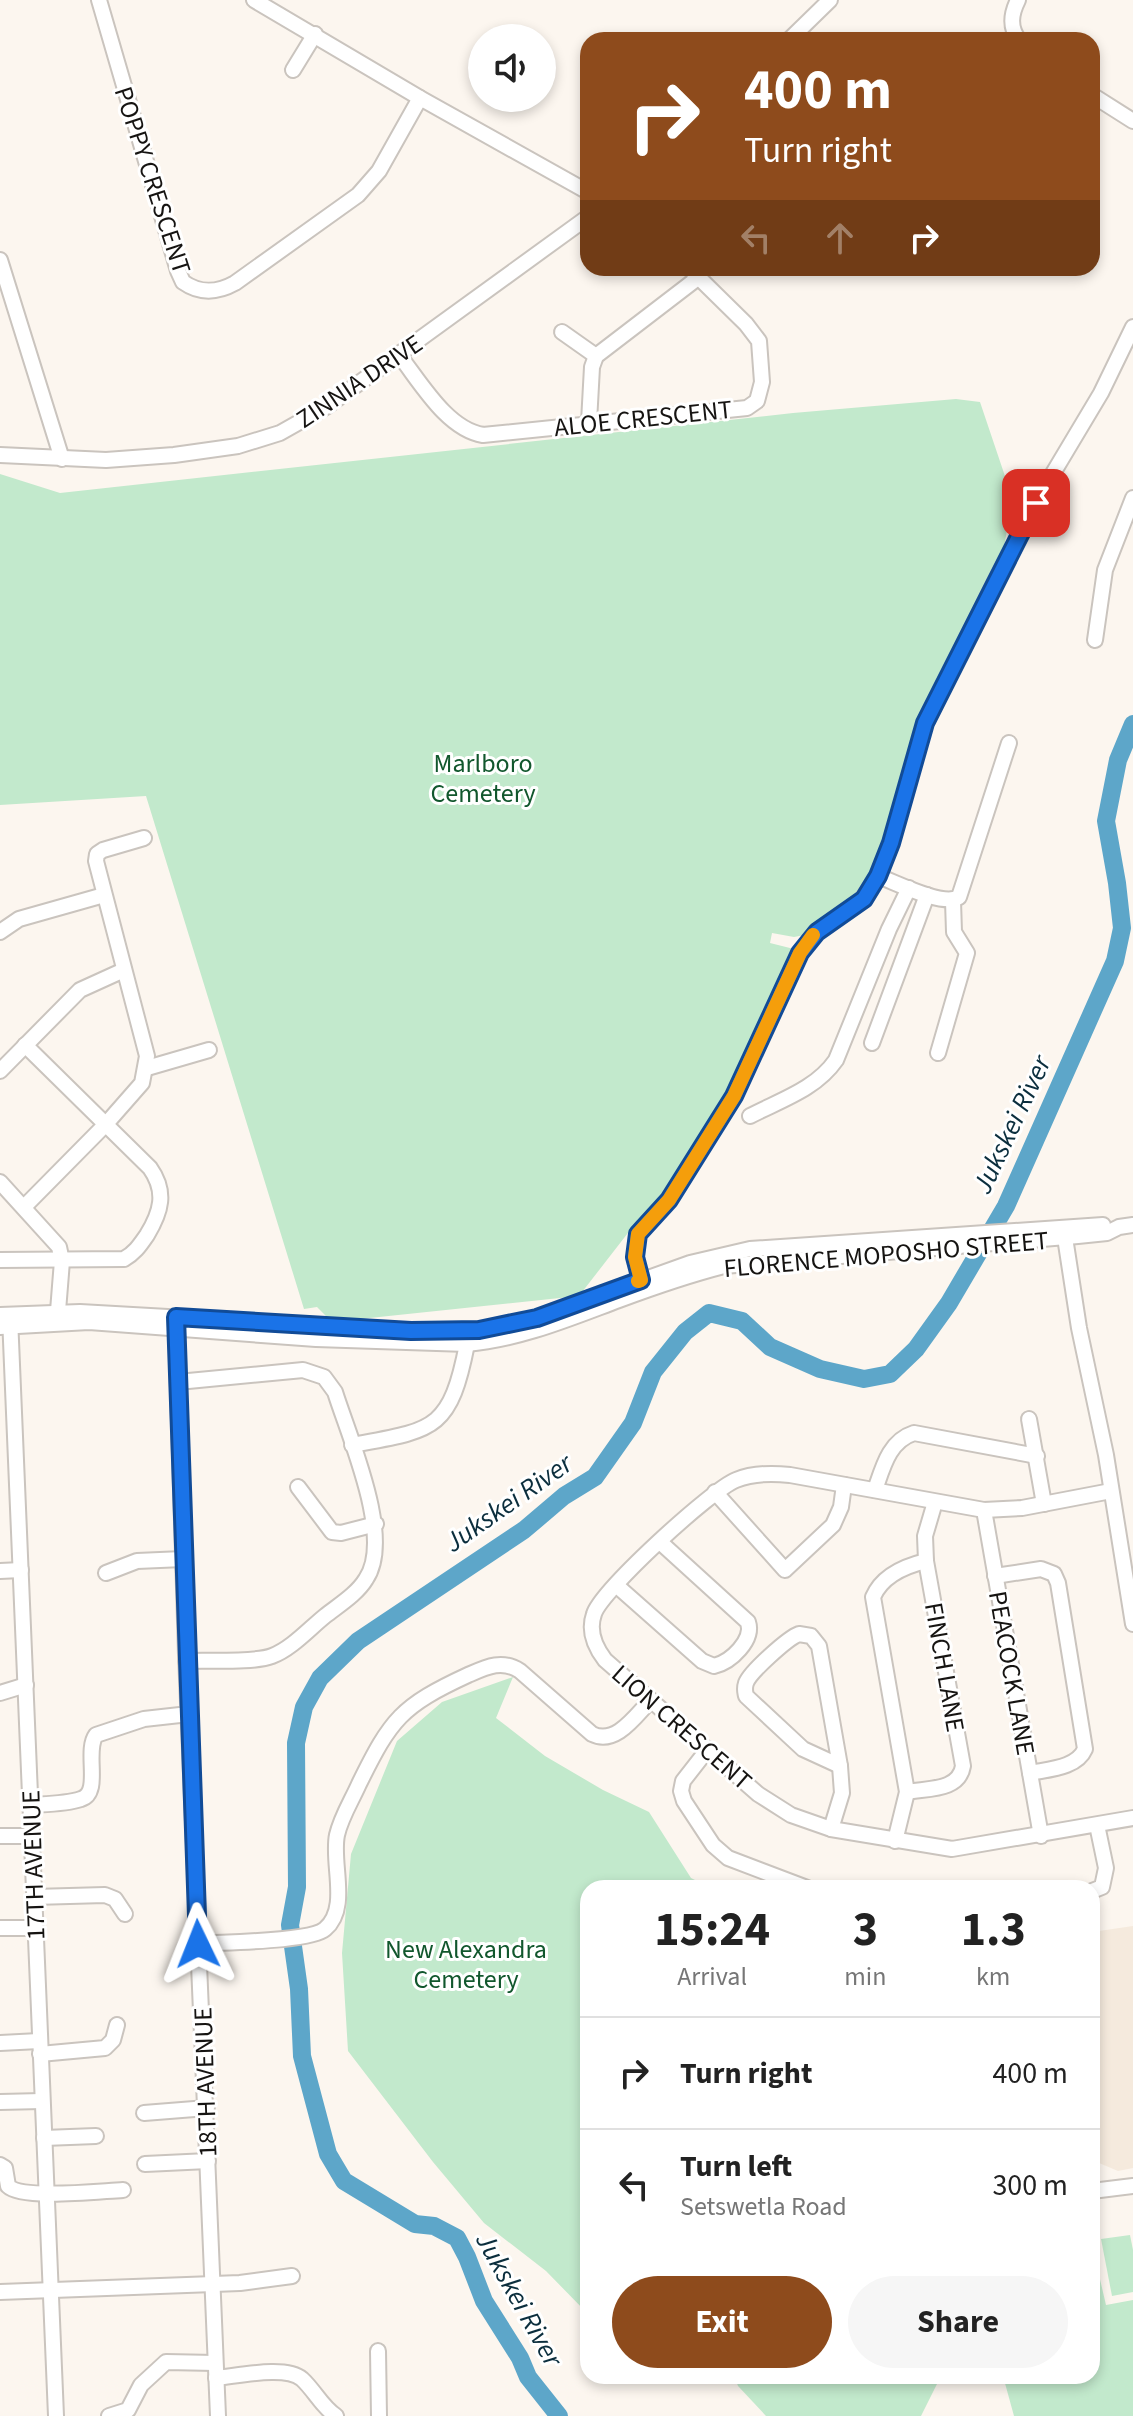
<!DOCTYPE html>
<html lang="en">
<head>
<meta charset="utf-8">
<style>
  body { margin:0; font-family:"Source Sans 3",sans-serif; background:#f6f6f6; color:#222; height:100vh; display:flex; flex-direction:column; font-size:30px; white-space:nowrap }
  * { box-sizing:border-box; margin:0 }
  p { font-size:26px; color:#767676 }
  .icon { flex:none; width:44px; height:44px; fill:none; stroke:currentColor; stroke-width:2; stroke-linecap:round; stroke-linejoin:round }
  .map { position:relative; flex:1; overflow:hidden }
  .panel { position:absolute; left:580px; top:1880px; width:520px; height:504px; display:flex; flex-direction:column; background:#fff; border-radius:24px; box-shadow:0 4px 12px #0003 }
  .panel>* { flex:none }
  .hud { position:absolute; left:580px; top:32px; width:520px; height:244px; border-radius:24px; box-shadow:0 4px 12px #0003; background:#8e4b1c; color:#fff; overflow:hidden }
  .tools { position:absolute; left:468px; top:24px; display:grid; gap:16px }
  .tools a { display:grid; place-items:center; width:88px; height:88px; border-radius:50%; background:#fff; box-shadow:0 4px 12px #0003; font-size:40px }
  .pin { position:absolute; display:grid; place-items:center; width:68px; height:68px; color:#fff; margin:-34px; border-radius:16px; box-shadow:0 4px 12px #0006 }
  .me { position:absolute; width:88px; margin:-44px; rotate:358deg; stroke-linejoin:round; filter:drop-shadow(0 0 6px #0008) }
  .turn { display:flex; align-items:center; gap:28px; height:168px; padding:0 32px; font-size:36px }
  .turn .icon { width:104px; height:104px; stroke-width:2.5 }
  .turn b { display:block; font-size:56px; line-height:68px }
  .lanes { display:flex; align-items:center; height:76px; padding:0 32px; background:#0003; justify-content:center; gap:40px; direction:ltr }
  .lanes .off { opacity:.35 }
  .eta { display:flex; justify-content:space-evenly; align-items:center; height:136px; text-align:center }
  .eta b { font-size:48px; font-weight:700; line-height:56px }
  .cta { display:flex; gap:16px; margin-top:auto; padding:16px 32px }
  .cta a { flex:1; height:92px; border-radius:48px; background:#8e4b1c; color:#fff; font-size:32px; font-weight:700; line-height:92px; text-align:center }
  .cta a+a { background:#f6f6f6; color:#222 }
  ul { padding:0; list-style:none }
  li { display:flex; align-items:center; gap:24px; height:112px; padding:0 32px; border-top:2px solid #e0e0e0 }
  li div { flex:1 }
  li b { display:block; font-size:30px }
  li em { font-style:normal }
  .map>svg:first-child { display:block }
  .built { fill:#f5eadd }
  .green { fill:#c2e9cc }
  .lines { fill:none; stroke-linecap:round; stroke-linejoin:round }
  .river { stroke:#5da6c9; stroke-width:18 }
  .minor-casing { stroke:#cac4be; stroke-width:18 }
  .minor { stroke:#fff; stroke-width:14 }
  .route-casing { stroke:#114b97; stroke-width:20 }
  .route { stroke:#1a73e8; stroke-width:14 }
  .slow { stroke:#f59e0b; stroke-width:14 }
  .labels { text-anchor:middle; stroke-width:6; stroke-linejoin:round; paint-order:stroke }
  .street-label { font-size:26px; fill:#161412; stroke:#fff }
  .park-label { font-size:26px; fill:#11572d; stroke:#fff }
  .water-label { font-size:28px; font-style:italic; fill:#0b2e3d; stroke:#fff }
</style>
</head>
<body>
<div class="map">
<svg width="1133" height="2416" viewBox="0 0 1133 2416">
  <rect width="100%" height="100%" fill="#fcf6ef"/>
  <path class="built" d="M1133 1926V2168L1118 2171 1092 2160V1932Z"/>
  <g class="green">
    <path d="M956 399 980 402 1012 497 1003 555 922 725 885 859 864 898 810 934 794 937 772 933 770 943 798 950 748 1059 669 1195 631 1229 579 1296 341 1321 330 1320 317 1307 304 1309 146 796 0 805V474L60 493 793 413Z"/>
    <path d="M513 1677 496 1718 545 1756 603 1790 649 1812 691 1878 711 1888H588V2314L546 2271 484 2223 433 2162 348 2051 342 1953 351 1854 397 1741 442 1702Z"/>
    <path d="M1130 2235 1133 2250V2292L1112 2296 1101 2239Z"/>
    <path d="M1092 2245 1106 2305 1133 2300V2416H1014L1003 2376H1092Z"/>
    <path d="M734 2376H934L937 2384 921 2416H766L738 2386Z"/>
  </g>
  <g class="lines">
    <path class="river" d="M559 2416 528 2377 520 2358 484 2301 467 2257 457 2238 434 2226 415 2224 344 2181 328 2154 302 2056 299 1989 290 1925 297 1887 296 1743 304 1707 320 1678 358 1641 524 1530 564 1496 595 1477 633 1423 653 1372 685 1332 709 1313 742 1321 770 1347 820 1369 864 1379 890 1374 916 1349 949 1303 1006 1206 1115 961 1122 928 1117 883 1106 821 1118 760 1133 724"/>
    <defs>
      <g id="minor">
        <path d="M99 0 178 271 183 282C200 294 217 293 235 283L358 195 379 171 420 98"/>
        <path d="M254 0 420 98 588 192"/>
        <path d="M1018 0C1011 14 1009 27 1019 40"/>
        <path d="M789 40 830 0"/>
        <path d="M293 70 315 34"/>
        <path d="M1092 95 1133 121"/>
        <path d="M0 260 62 459"/>
        <path d="M562 332 596 356"/>
        <path d="M399 355C421 383 447 429 483 435L747 408 757 401 762 382 759 341 746 324 689 268"/>
        <path d="M589 422 592 367 596 356 699 277"/>
        <path d="M0 455 106 460 174 455 238 446 280 433 326 407 588 217"/>
        <path d="M1095 640 1105 570 1133 498"/>
        <path d="M878 876C897 883 943 907 959 897L1009 743"/>
        <path d="M0 932 19 919 104 895"/>
        <path d="M872 1043 927 895"/>
        <path d="M938 1053 967 953 954 932 953 901"/>
        <path d="M147 1068 209 1050"/>
        <path d="M0 1071 80 990 124 970"/>
        <path d="M750 1116C781 1100 816 1089 836 1060L889 929 909 888"/>
        <path d="M0 1182 59 1247 62 1261 58 1311"/>
        <path d="M24 1207 106 1124 142 1083 147 1056 96 861 97 854 103 850 144 838"/>
        <path d="M1064 1231 1079 1328 1106 1455 1133 1624"/>
        <path d="M0 1260 124 1259C135 1253 140 1245 147 1235 161 1212 167 1192 150 1168L25 1045"/>
        <path d="M641 1280 635 1257 638 1234 669 1200 734 1096 800 953 817 932 860 902 878 876 891 843 925 723 995 582 1049 480 1101 393 1133 327"/>
        <path d="M0 1315 80 1312 411 1331 479 1330 537 1318 690 1263 750 1249 1103 1225"/>
        <path d="M10 1317 56 2416"/>
        <path d="M176 1321 186 1655 218 2416"/>
        <path d="M0 1327 89 1322 316 1339 467 1344C521 1339 568 1319 619 1300 654 1287 689 1275 724 1266L1078 1236 1107 1233 1119 1227 1133 1225"/>
        <path d="M178 1382 303 1370 324 1377 335 1392C349 1437 394 1538 366 1579 357 1594 339 1605 325 1616 309 1629 291 1649 272 1656 254 1663 208 1660 186 1661"/>
        <path d="M1029 1419 1044 1504"/>
        <path d="M352 1445C434 1430 450 1431 467 1344"/>
        <path d="M298 1487 332 1532 341 1533 376 1524"/>
        <path d="M875 1490C883 1467 889 1441 914 1433L1037 1456"/>
        <path d="M1111 1491 1022 1508 984 1510 790 1475C772 1473 753 1473 736 1480 711 1490 601 1591 594 1614 588 1631 595 1647 605 1660L758 1794 791 1815 831 1829 952 1849 1133 1818"/>
        <path d="M715 1492 785 1570 833 1525 841 1507 844 1485"/>
        <path d="M984 1510 1041 1836"/>
        <path d="M0 1571 21 1570"/>
        <path d="M106 1573 137 1561 183 1559"/>
        <path d="M995 1576 1041 1569 1054 1574 1058 1583 1085 1749C1077 1768 1049 1769 1030 1773"/>
        <path d="M616 1585 702 1661 714 1666C731 1662 754 1640 748 1622L660 1542"/>
        <path d="M799 1634 811 1636 819 1646 840 1766 803 1749 746 1696C745 1691 744 1689 746 1683 750 1672 788 1638 799 1634Z"/>
        <path d="M0 1693 26 1685"/>
        <path d="M708 1749 683 1781 681 1791 684 1801 713 1845 728 1858 807 1888"/>
        <path d="M907 1792C928 1788 959 1791 963 1766L926 1561 925 1536 935 1502"/>
        <path d="M31 1805C47 1804 66 1804 81 1799 102 1793 84 1751 96 1735L144 1719 189 1714"/>
        <path d="M831 1829 842 1793 840 1766"/>
        <path d="M0 1836H32"/>
        <path d="M895 1841 907 1792 873 1597C882 1576 905 1566 926 1561"/>
        <path d="M1092 1891 1102 1887 1106 1868 1097 1825"/>
        <path d="M34 1897 105 1895 115 1899 125 1914"/>
        <path d="M0 1928H35"/>
        <path d="M198 1944C223 1942 310 1942 325 1929 350 1908 331 1863 337 1835 341 1817 352 1800 359 1784 391 1719 401 1706 468 1675 486 1667 502 1659 520 1671L592 1734C616 1746 636 1715 651 1700"/>
        <path d="M0 2043 39 2041"/>
        <path d="M40 2054 105 2048 113 2040 117 2025"/>
        <path d="M0 2102 42 2101"/>
        <path d="M144 2113 207 2108"/>
        <path d="M44 2138 96 2136"/>
        <path d="M145 2164 208 2161"/>
        <path d="M0 2165 5 2168 8 2186C22 2200 100 2191 123 2190"/>
        <path d="M1092 2191 1133 2186"/>
        <path d="M0 2292 240 2283 292 2276"/>
        <path d="M378 2351 379 2416"/>
        <path d="M216 2378C238 2376 286 2365 302 2379 315 2391 322 2407 336 2416"/>
        <path d="M109 2416 128 2410 141 2385 166 2362 215 2363"/>
      </g>
    </defs>
    <use href="#minor" class="minor-casing"/>
    <use href="#minor" class="minor"/>
  </g>
  <g class="lines">
    <defs>
      <path id="route" d="M198 1944 176 1317 411 1331 479 1330 537 1318 641 1280 635 1257 638 1234 669 1200 734 1096 800 953 817 932 864 899 878 876 891 843 925 723 1036 503"/>
    </defs>
    <use href="#route" class="route-casing"/>
    <use href="#route" class="route"/>
    <path class="slow" d="M638 1281 641 1280 635 1257 638 1234 669 1200 734 1096 800 953 813 935"/>
  </g>
  <g class="labels">
    <g class="street-label">
      <text transform="translate(153 180) rotate(72)" y="9">POPPY CRESCENT</text>
      <text transform="translate(359 381) rotate(-34)" y="9">ZINNIA DRIVE</text>
      <text transform="translate(643 418) rotate(-6)" y="9">ALOE CRESCENT</text>
      <text transform="translate(886 1254) rotate(-5)" y="9">FLORENCE MOPOSHO STREET</text>
      <text transform="translate(945 1667) rotate(80)" y="9">FINCH LANE</text>
      <text transform="translate(1012 1673) rotate(80)" y="9">PEACOCK LANE</text>
      <text transform="translate(682 1727) rotate(41)" y="9">LION CRESCENT</text>
      <text transform="translate(33 1865) rotate(-92)" y="9">17TH AVENUE</text>
      <text transform="translate(205 2082) rotate(-92)" y="9">18TH AVENUE</text>
    </g>
    <g class="park-label">
      <text x="483" y="772">Marlboro<tspan x="483" dy="30">Cemetery</tspan></text>
      <text x="466" y="1958">New Alexandra<tspan x="466" dy="30">Cemetery</tspan></text>
    </g>
    <g class="water-label">
      <text transform="translate(1011 1124) rotate(-65)" y="10">Jukskei River</text>
      <text transform="translate(508 1502) rotate(-35)" y="10">Jukskei River</text>
      <text transform="translate(520 2299) rotate(61)" y="10">Jukskei River</text>
    </g>
  </g>
</svg>
<div class="tools">
<a><svg class="icon" aria-label="sound" viewBox="0 0 24 24"><path d="M4 9h4l5-4v14l-5-4H4zM17 9q2 3 0 6"/></svg></a>
</div>
<div class="pin" style="left:1036px;top:503px;background:#d93025"><svg class="icon" aria-label="arrive" viewBox="0 0 24 24"><path d="M6 21V4h12l-3 4 3 4H6"/></svg></div>
<svg class="me" style="left:198px;top:1944px" viewBox="-20 -20 40 40"><path d="M0-17L14 15 0 8-14 15z" fill="#1a73e8" stroke="#fff" stroke-width="4"/></svg>
<div class="hud">
<div class="turn"><svg class="icon" aria-label="right" viewBox="0 0 24 24"><path d="M7 20v-9h11M14 6l5 5-5 5"/></svg><div><b>400 m</b>Turn right</div></div>
<div class="lanes"><svg class="icon off" aria-label="left" viewBox="0 0 24 24"><path d="M17 20v-9H6M10 6l-5 5 5 5"/></svg><svg class="icon off" aria-label="ahead" viewBox="0 0 24 24"><path d="M12 20V5M6 11l6-6 6 6"/></svg><svg class="icon" aria-label="right" viewBox="0 0 24 24"><path d="M7 20v-9h11M14 6l5 5-5 5"/></svg></div>
</div>
<section class="panel">
<div class="eta">
<div><b>15:24</b><p>Arrival</p></div>
<div><b>3</b><p>min</p></div>
<div><b>1.3</b><p>km</p></div>
</div>
<ul>
<li><svg class="icon" aria-label="right" viewBox="0 0 24 24"><path d="M7 20v-9h11M14 6l5 5-5 5"/></svg><div><b>Turn right</b></div><em>400 m</em></li>
<li><svg class="icon" aria-label="left" viewBox="0 0 24 24"><path d="M17 20v-9H6M10 6l-5 5 5 5"/></svg><div><b>Turn left</b><p>Setswetla Road</p></div><em>300 m</em></li>
</ul>
<div class="cta"><a>Exit</a><a>Share</a></div>
</section>
</div>
</body>
</html>
